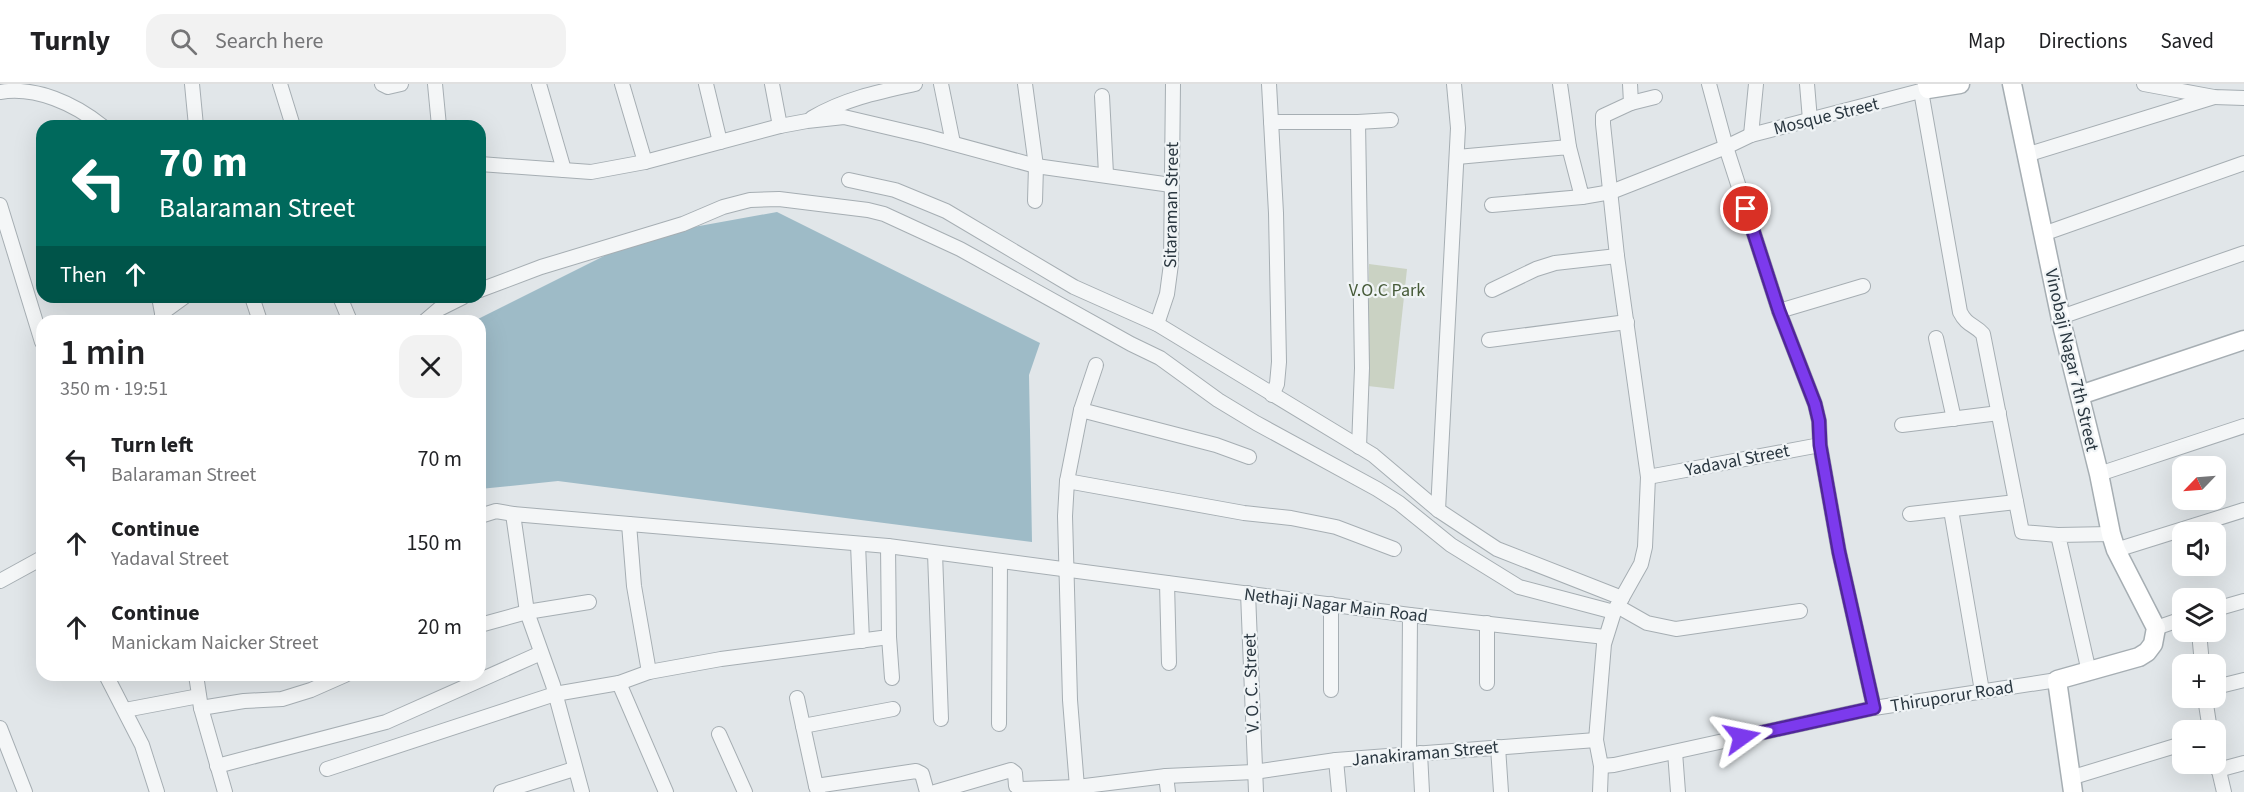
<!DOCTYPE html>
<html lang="en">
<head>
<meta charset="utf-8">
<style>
  body { margin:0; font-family:"Source Sans 3",sans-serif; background:#f2f2f2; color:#202124; height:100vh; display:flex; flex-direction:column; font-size:22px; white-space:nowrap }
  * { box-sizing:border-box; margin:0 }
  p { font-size:20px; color:#757577 }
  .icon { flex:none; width:33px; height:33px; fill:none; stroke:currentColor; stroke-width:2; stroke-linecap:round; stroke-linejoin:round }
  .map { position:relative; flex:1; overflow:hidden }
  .panel { position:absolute; left:36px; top:231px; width:450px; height:366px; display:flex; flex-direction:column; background:#fff; border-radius:18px; box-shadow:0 6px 24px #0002 }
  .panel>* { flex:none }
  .guide { position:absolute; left:36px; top:36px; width:450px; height:183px; border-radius:18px; box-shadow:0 6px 24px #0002; background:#00695c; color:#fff; overflow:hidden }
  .needle { width:39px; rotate:245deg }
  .tools { position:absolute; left:2172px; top:372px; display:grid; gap:12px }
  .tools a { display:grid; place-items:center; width:54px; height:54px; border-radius:12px; background:#fff; box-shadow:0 6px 24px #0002; font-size:30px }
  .pin { position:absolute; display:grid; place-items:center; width:51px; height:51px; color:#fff; margin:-26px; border:3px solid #fff; border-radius:50%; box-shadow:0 2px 6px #0007 }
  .me { position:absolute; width:66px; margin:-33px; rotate:78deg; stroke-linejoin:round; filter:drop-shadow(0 0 4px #0008) }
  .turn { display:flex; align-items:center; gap:21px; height:126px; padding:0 24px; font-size:27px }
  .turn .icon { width:78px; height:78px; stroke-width:2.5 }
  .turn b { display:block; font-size:42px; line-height:51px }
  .then { display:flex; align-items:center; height:57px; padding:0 24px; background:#0003; gap:12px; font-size:22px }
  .round { display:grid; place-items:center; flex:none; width:63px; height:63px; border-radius:18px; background:#f2f2f2 }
  .summary { display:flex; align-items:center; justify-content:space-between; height:102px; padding:0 24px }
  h1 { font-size:36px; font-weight:600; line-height:45px }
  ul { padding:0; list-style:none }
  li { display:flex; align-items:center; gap:18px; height:84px; padding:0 24px }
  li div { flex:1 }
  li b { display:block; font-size:22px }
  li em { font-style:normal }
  header { display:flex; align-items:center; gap:36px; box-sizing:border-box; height:84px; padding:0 30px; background:#fff; border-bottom:2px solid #e0e0e0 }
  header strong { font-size:28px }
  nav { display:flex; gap:33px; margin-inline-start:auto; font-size:21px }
  .search { width:420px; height:54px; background:#f2f2f2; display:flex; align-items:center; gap:15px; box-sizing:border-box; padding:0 21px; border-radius:18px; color:#757577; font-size:22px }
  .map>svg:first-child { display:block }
  .green { fill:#cad2c3 }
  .water { fill:#9ebbc7 }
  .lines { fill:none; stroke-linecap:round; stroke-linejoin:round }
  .street-casing { stroke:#a6aeb3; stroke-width:16 }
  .secondary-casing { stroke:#a6aeb3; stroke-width:21 }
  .street { stroke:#f4f6f7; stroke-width:14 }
  .secondary { stroke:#fff; stroke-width:18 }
  .route-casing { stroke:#51269a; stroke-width:15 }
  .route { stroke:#7c3aed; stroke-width:10 }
  .labels { text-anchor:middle; stroke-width:4.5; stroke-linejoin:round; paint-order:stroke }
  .street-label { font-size:18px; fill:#2a3740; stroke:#f0f4f6 }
  .park-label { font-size:18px; fill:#465a38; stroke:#f0f4f6 }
</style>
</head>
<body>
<header>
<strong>Turnly</strong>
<div class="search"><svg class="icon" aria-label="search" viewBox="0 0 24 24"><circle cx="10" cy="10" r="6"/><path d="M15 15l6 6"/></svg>Search here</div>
<nav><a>Map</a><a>Directions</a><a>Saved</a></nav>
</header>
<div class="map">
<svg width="2244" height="708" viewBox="0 0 2244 708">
  <rect width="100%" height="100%" fill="#e1e6e9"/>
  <path class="green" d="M1369 180 1407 185 1394 305 1368 302Z"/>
  <path class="water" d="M777 128 1040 259 1029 291 1032 458 558 397 480 405V237H474L644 152Z"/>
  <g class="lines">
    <defs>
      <g id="street">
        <path d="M192 0 196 42"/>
        <path d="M280 0 293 42"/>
        <path d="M382 0 388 3 401 0"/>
        <path d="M435 0 439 42"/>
        <path d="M539 0 564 86"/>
        <path d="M622 0 645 78"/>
        <path d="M706 0 720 58"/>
        <path d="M772 0 780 42"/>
        <path d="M941 0 953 59"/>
        <path d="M1025 0 1036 82 1035 117"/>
        <path d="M1269 0 1276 129 1279 278 1277 300 1272 311"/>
        <path d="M1560 0 1569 63"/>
        <path d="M1807 0 1810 36"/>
        <path d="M2144 0 2214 13 2244 14"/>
        <path d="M1921 7 1960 228C1967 242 1974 240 1983 250L2022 448 2058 451"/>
        <path d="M0 8C36 2 75 20 102 42"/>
        <path d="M1102 12 1106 90"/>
        <path d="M1631 19 1655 13"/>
        <path d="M812 34C844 15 878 8 915 0"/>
        <path d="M1271 38H1358L1362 284 1359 363"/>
        <path d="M1358 38 1391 36"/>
        <path d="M1751 51 1756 0"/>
        <path d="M2026 71 2214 13"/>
        <path d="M1457 73 1569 63 1582 113 1611 108 1726 63 1751 51 1928 5"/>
        <path d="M480 80 591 88 645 78 780 42 807 37 844 33 925 52 1036 82 1171 101"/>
        <path d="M849 96 895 106 946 127 1074 203 1157 240 1373 371 1438 426 1497 465 1622 514"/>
        <path d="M0 121 42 258"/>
        <path d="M1492 121 1582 113"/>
        <path d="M2043 150 2244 79"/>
        <path d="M480 206 541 183 683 140 723 123 750 116 779 115 868 126 884 130 960 165 1131 260 1160 274 1218 316 1256 339 1377 405 1399 419 1451 461 1519 503 1614 528"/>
        <path d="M1492 206 1536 185 1555 179 1617 172"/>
        <path d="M159 213 162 229"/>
        <path d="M252 213 260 237"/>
        <path d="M340 213 350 237"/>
        <path d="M1779 227 1863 202"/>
        <path d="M2061 233 2244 169"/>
        <path d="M162 237V229L184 213"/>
        <path d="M425 237 439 225 463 213"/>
        <path d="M1157 240 1167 210 1171 180 1173 0"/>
        <path d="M1936 254 1954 335"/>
        <path d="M1489 256 1627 238"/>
        <path d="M1081 326 1096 281"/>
        <path d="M1902 341 1999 329"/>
        <path d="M1820 361 1839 468 1874 624"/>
        <path d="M2099 390 2244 342"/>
        <path d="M1648 393 1820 361 1819 337 1815 320 1779 227 1726 63 1709 0"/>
        <path d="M1067 397 1081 326 1216 361 1249 373"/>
        <path d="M1438 426 1458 44 1454 0"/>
        <path d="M1951 426 1982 607"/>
        <path d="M1910 430 2016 418"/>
        <path d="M480 432 496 427 513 430"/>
        <path d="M629 440 634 502 649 588"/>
        <path d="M858 460 862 557"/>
        <path d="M2116 466 2244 426"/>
        <path d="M935 469 941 635"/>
        <path d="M0 497 42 474"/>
        <path d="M1167 499 1169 579"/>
        <path d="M1248 509 1256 708"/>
        <path d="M1331 520V606"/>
        <path d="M1617 522 1647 539 1676 545 1800 527"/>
        <path d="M2216 525 2244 517"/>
        <path d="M480 541 527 528 589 518"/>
        <path d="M2156 544 2182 535"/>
        <path d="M2199 548 2202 580"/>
        <path d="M889 553 892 594"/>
        <path d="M2089 588 2058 451 2111 450"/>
        <path d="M106 591 142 661 157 708"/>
        <path d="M196 591 201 624 225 708"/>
        <path d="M619 599 666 708"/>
        <path d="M1487 599V539"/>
        <path d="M2216 603 2244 596"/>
        <path d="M797 614 803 642 893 625"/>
        <path d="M2205 614 2210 646"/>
        <path d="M201 624 244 617 282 615 311 606 345 591"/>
        <path d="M125 626 199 612"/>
        <path d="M999 640 1000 477"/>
        <path d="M803 642 816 702"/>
        <path d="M0 644 25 708"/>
        <path d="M719 650 745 708"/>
        <path d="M1498 663 1501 708"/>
        <path d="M1675 668 1678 708"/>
        <path d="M1420 669 1422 708"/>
        <path d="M1409 670 1410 531"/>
        <path d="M2216 674 2224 708"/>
        <path d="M1336 676 1339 708"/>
        <path d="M217 682 386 638 541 569"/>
        <path d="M1601 682 1614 681 1874 624 2057 596"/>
        <path d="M327 685 555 610 619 599 649 588 721 575 889 553 888 462"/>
        <path d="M2218 686 2244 679"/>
        <path d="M1166 692 1168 708"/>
        <path d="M2070 694 2182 660"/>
        <path d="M1077 703 1070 616 1065 432 1067 397 1244 429 1291 434 1336 443 1394 465"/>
        <path d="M501 708 574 685"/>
        <path d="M582 708 553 601 527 528 513 430 888 462 1410 531 1605 553"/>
        <path d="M818 708 816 702 916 687 922 690 927 708"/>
        <path d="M935 708 1011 686 1015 689 1016 702 1021 705 1077 703 1166 692 1254 688 1336 676 1596 656"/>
        <path d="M1600 708 1601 682 1596 656 1604 560 1614 528 1641 480 1645 463 1648 393 1617 172 1603 40V32L1631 19 1630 0"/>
      </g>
      <g id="secondary">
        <path d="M1927 0 1928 5 1960 0"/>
        <path d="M2012 0 2063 245 2099 390 2111 450 2116 466 2156 544 2153 560 2147 568 2139 573 2057 596 2073 708"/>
        <path d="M2080 311 2244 256"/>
      </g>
    </defs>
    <use href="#street" class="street-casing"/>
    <use href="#secondary" class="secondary-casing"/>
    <use href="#street" class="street"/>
    <use href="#secondary" class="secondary"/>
  </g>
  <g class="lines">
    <defs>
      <path id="route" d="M1742 653 1874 624 1839 468 1820 361 1819 337 1815 320 1779 227 1746 125"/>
    </defs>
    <use href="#route" class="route-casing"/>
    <use href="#route" class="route"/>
  </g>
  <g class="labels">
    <g class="street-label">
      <text transform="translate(1826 32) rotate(-14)" y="6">Mosque Street</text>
      <text transform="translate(1171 121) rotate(-89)" y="6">Sitaraman Street</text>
      <text transform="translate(2072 276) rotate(77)" y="6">Vinobaji Nagar 7th Street</text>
      <text transform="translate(1737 376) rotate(-11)" y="6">Yadaval Street</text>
      <text transform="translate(1336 521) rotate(7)" y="6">Nethaji Nagar Main Road</text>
      <text transform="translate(1251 599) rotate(-92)" y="6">V. O. C. Street</text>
      <text transform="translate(1952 612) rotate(-9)" y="6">Thiruporur Road</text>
      <text transform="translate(1425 669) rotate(-5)" y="6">Janakiraman Street</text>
    </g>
    <g class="park-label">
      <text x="1387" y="212">V.O.C Park</text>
    </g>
  </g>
</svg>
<div class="tools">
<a><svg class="needle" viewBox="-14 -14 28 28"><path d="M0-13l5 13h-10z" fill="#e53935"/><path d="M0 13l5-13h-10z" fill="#757577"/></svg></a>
<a><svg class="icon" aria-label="sound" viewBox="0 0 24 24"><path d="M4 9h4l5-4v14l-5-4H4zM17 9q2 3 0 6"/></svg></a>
<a><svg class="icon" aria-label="layers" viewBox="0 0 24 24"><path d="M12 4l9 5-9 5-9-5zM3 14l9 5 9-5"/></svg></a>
<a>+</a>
<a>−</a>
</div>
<div class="pin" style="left:1746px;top:125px;background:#d93025"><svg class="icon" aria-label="arrive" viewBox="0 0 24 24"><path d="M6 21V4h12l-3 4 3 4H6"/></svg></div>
<svg class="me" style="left:1742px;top:653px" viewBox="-20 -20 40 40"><path d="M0-17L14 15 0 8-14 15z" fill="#7c3aed" stroke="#fff" stroke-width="4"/></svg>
<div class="guide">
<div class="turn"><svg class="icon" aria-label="left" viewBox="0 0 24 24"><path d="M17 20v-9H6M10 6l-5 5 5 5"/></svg><div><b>70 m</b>Balaraman Street</div></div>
<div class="then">Then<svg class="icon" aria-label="ahead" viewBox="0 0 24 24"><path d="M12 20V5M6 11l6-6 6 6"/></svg></div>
</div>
<section class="panel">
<div class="summary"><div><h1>1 min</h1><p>350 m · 19:51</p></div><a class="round"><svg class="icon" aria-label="close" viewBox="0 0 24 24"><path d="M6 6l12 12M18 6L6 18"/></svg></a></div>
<ul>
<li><svg class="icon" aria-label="left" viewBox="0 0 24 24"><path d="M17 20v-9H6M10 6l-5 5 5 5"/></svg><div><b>Turn left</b><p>Balaraman Street</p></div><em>70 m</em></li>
<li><svg class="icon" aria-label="ahead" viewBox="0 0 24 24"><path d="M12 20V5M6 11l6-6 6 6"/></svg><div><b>Continue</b><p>Yadaval Street</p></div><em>150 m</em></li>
<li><svg class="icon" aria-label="ahead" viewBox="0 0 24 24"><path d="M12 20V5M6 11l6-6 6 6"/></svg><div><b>Continue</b><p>Manickam Naicker Street</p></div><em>20 m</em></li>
</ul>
</section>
</div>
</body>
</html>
